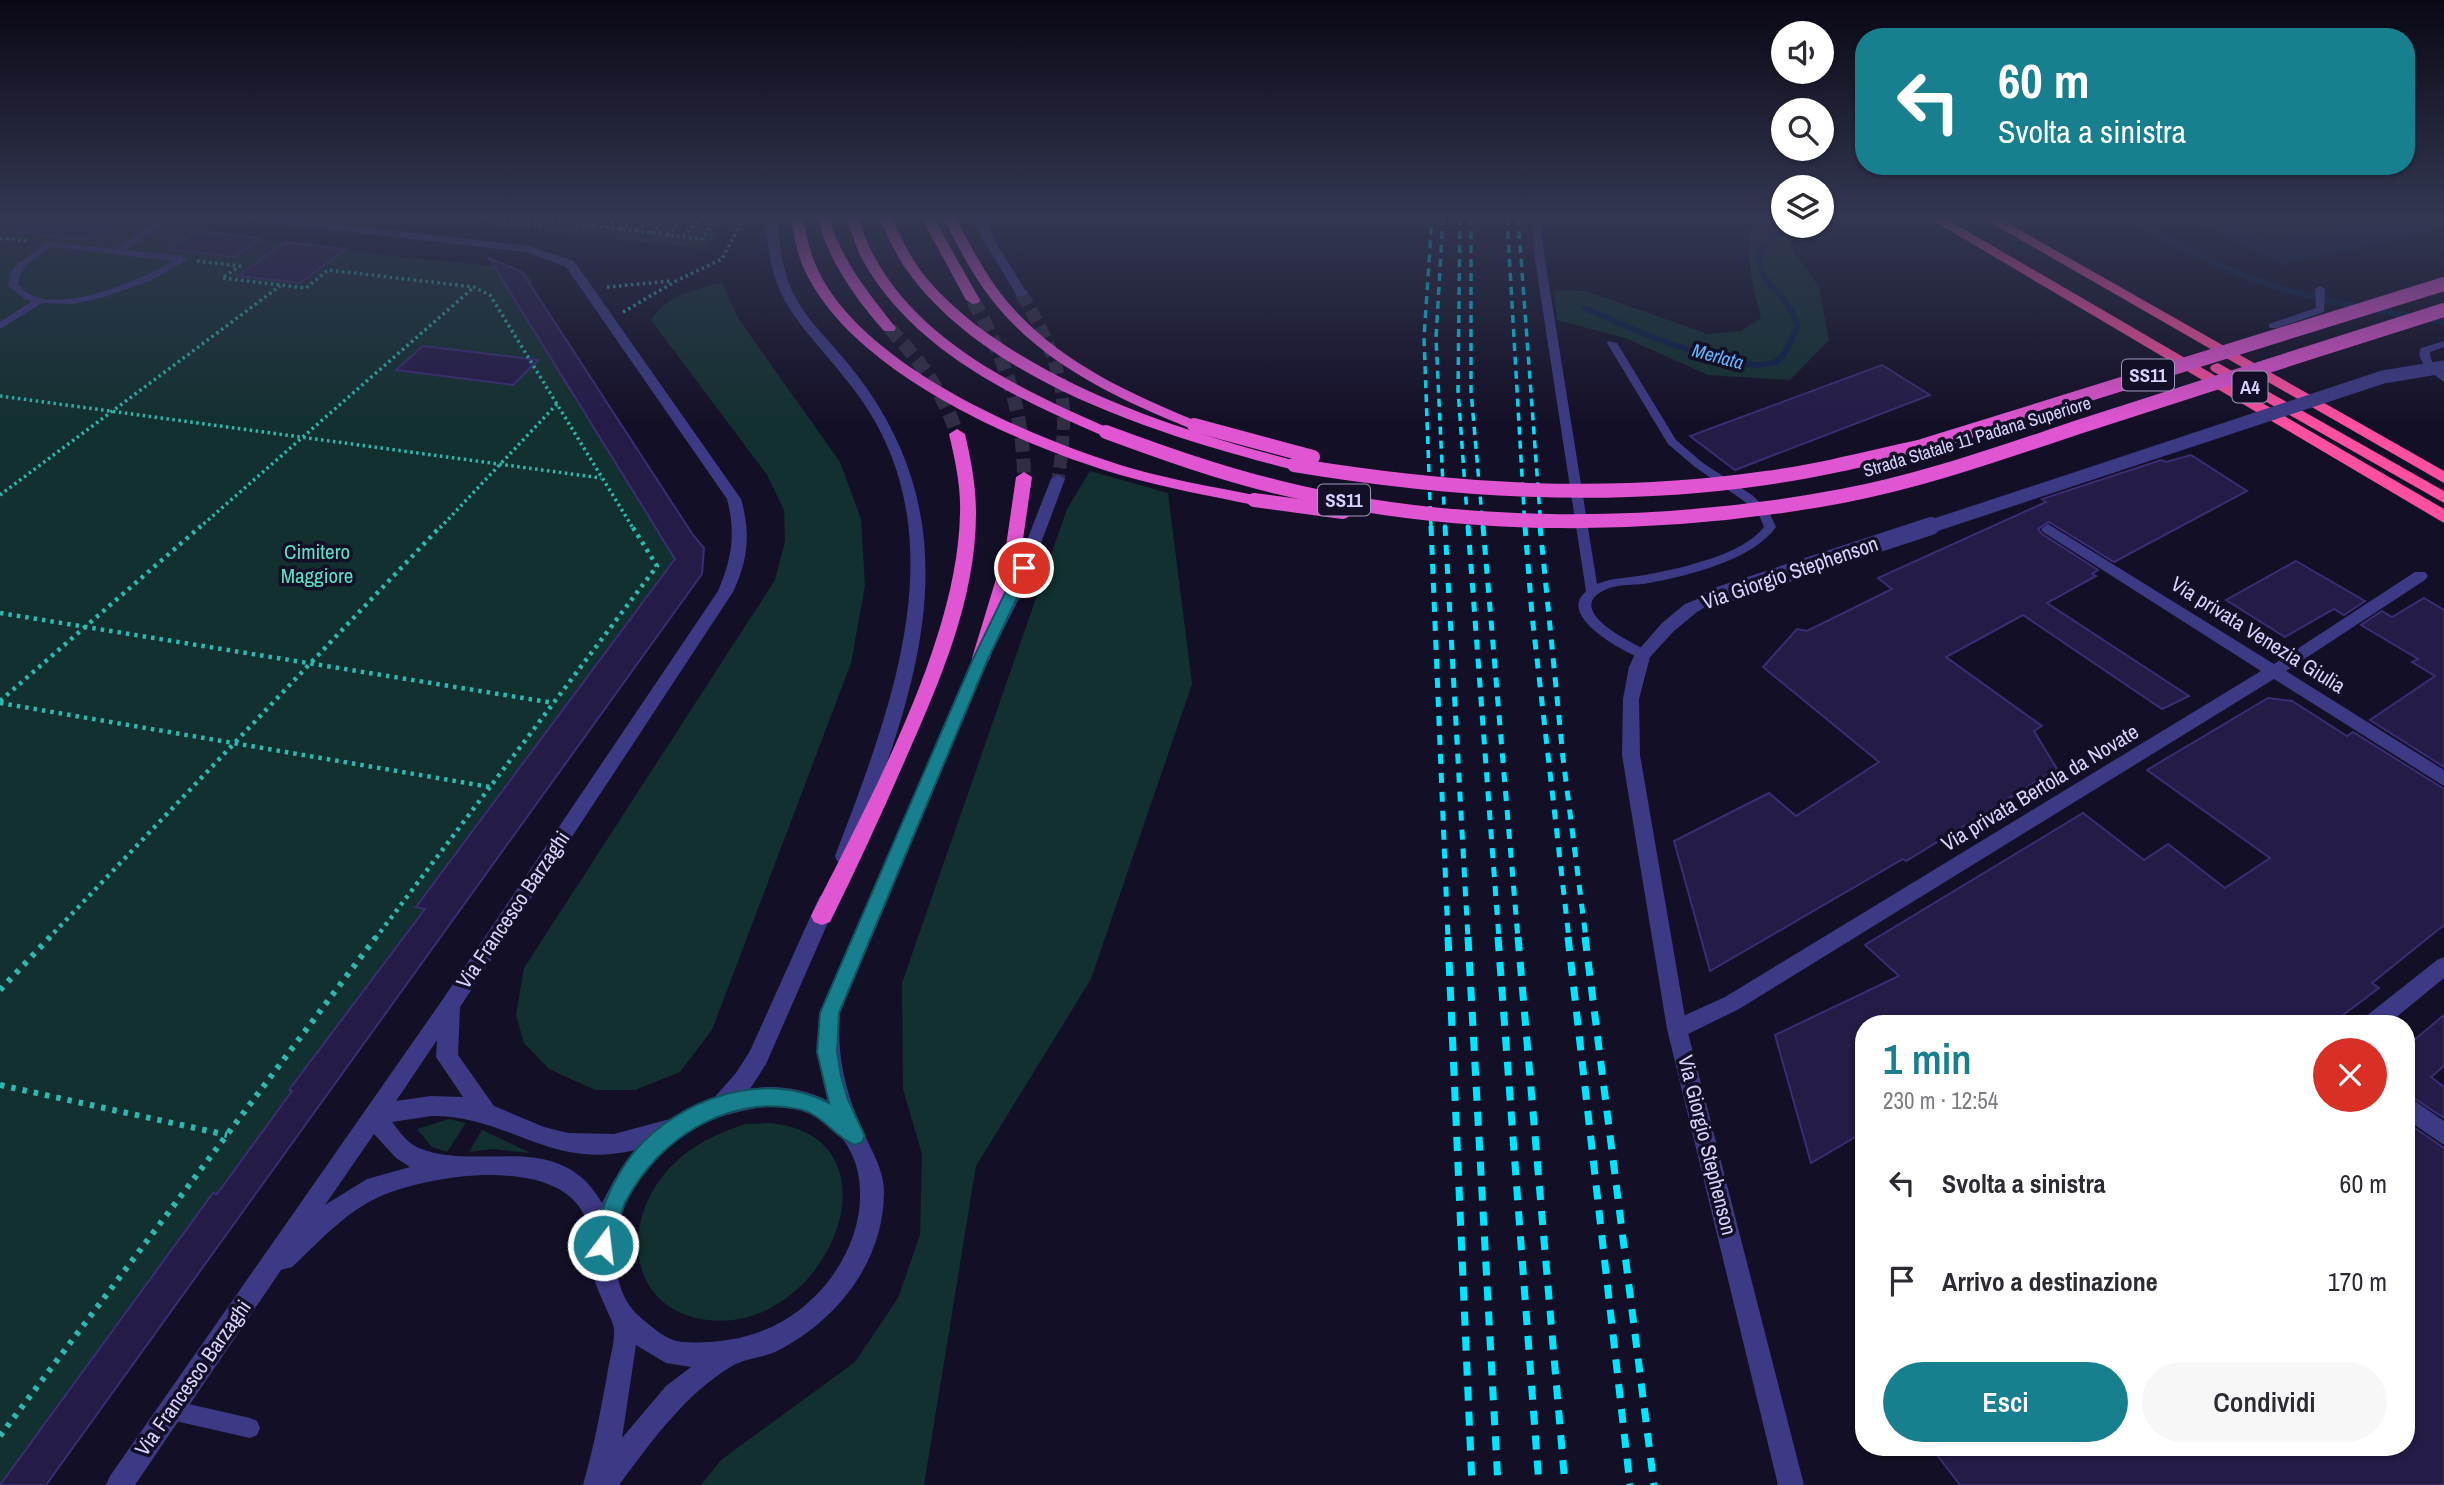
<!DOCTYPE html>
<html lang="it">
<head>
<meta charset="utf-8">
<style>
  body { margin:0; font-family:"Archivo Narrow",sans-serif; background:#f7f7f7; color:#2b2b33; height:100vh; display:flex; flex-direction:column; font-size:26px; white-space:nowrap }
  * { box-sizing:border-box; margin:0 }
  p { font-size:23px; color:#7c7c81 }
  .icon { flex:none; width:38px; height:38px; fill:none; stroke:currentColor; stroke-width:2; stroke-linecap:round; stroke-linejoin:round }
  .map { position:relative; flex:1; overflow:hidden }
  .panel { position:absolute; left:1855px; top:1015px; width:560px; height:441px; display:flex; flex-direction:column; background:#fff; border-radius:28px; box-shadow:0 2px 5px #0004 }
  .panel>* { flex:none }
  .guide { position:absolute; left:1855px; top:28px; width:560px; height:147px; border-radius:28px; box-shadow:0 2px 5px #0004; background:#187f8f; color:#fff; overflow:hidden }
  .controls { position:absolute; left:1771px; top:21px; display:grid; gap:14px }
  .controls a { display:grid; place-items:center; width:63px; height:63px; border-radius:50%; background:#fff; box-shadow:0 2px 5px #0004; font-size:35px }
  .pin { position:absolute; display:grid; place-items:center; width:60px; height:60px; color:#fff; margin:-30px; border:4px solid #fff; border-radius:50%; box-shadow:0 2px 7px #0007 }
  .me { position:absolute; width:77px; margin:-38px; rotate:15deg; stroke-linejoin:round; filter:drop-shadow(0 0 5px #0008) }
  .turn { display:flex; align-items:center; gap:24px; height:147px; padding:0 28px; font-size:32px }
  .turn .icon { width:91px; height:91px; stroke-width:2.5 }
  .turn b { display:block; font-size:49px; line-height:60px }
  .round { display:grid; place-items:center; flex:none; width:74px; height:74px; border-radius:37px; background:#f7f7f7 }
  .headline { display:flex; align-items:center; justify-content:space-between; height:119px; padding:0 28px }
  h1 { font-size:42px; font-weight:600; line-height:52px; color:#187f8f }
  .action { display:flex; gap:14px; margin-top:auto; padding:14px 28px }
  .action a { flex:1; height:80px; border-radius:42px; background:#187f8f; color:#fff; font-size:28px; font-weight:600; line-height:80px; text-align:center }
  .action a+a { background:#f7f7f7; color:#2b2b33 }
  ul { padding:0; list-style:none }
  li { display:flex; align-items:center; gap:21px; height:98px; padding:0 28px }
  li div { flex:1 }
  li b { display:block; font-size:26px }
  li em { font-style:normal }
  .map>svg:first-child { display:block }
  .green { fill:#12302f }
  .water { fill:#0a1f44 }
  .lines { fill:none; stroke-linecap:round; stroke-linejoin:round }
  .stream { stroke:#0a1f44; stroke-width:6 }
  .building { fill:#241b47; stroke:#3b2d73; stroke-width:2 }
  .tertiary-tunnel { stroke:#312d47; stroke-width:13; stroke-dasharray:13 6; stroke-linecap:butt }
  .trunk-tunnel { stroke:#312d47; stroke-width:14; stroke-dasharray:14 7; stroke-linecap:butt }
  .path-far2 { stroke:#2fb8b0; stroke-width:3.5; stroke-dasharray:2.5 3.5; stroke-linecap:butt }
  .path-far1 { stroke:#2fb8b0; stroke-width:4.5; stroke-dasharray:3.5 5; stroke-linecap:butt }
  .path { stroke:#2fb8b0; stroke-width:6; stroke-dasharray:4.5 7; stroke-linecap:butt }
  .service { fill:#3d3a85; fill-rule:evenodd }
  .minor { fill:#3d3a85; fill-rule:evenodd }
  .tertiary { fill:#3d3a85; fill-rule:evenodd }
  .trunk { fill:#e055d1; fill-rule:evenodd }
  .motorway { fill:#ff4fa3; fill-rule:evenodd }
  .rail-far2 { stroke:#00e5ff; stroke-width:3.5; stroke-dasharray:8 6; stroke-linecap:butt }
  .rail-far1 { stroke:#00e5ff; stroke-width:5; stroke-dasharray:10 9; stroke-linecap:butt }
  .rail { stroke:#00e5ff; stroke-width:7; stroke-dasharray:14 11; stroke-linecap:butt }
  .tertiary-bridge-far1 { stroke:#3d3a85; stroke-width:13 }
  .tertiary-bridge { stroke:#3d3a85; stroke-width:18 }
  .trunk-bridge { stroke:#e055d1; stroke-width:14 }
  .route { fill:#187f8f; stroke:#10535d; stroke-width:2 }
  .labels { text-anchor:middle; stroke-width:7; stroke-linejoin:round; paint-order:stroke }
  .far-street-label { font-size:18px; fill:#d9d4ff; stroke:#130f26 }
  .far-water-label { font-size:19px; font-style:italic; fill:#62b6ff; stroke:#130f26 }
  .shield { fill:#130f26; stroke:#9e99be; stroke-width:2 }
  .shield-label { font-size:19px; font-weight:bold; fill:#d9d4ff }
  .park-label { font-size:21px; fill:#5fe0c0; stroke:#130f26 }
  .street-label { font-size:21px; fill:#d9d4ff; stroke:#130f26 }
</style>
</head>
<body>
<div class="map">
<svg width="2444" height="1485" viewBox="0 0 2444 1485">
  <rect width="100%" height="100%" fill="#130f26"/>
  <g class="green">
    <path d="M0 217 98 219 391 256 514 268 528 274 533 282 530 283 693 534 704 548 702 574 0 1485Z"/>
    <path d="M416 217H727L706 249Z"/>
    <path d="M1755 217H1783V226H1809L1789 245 1819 287 1829 340 1790 380 1708 375 1625 338 1557 320 1554 290 1586 291 1708 334 1741 331 1761 318C1753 288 1742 246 1755 217Z"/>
    <path d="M2233 217H2368L2276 239Z"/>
    <path d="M722 283 738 318 840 462 861 519 865 586 851 663 712 1030 680 1072 635 1090H595L549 1069 524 1043 516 1015 524 968 775 580 785 541 784 510 767 475 651 320C665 296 696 289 722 283Z"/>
    <path d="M1090 471 1168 493 1192 684 1091 979 976 1166 924 1485H701L721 1460 855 1362 898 1298 920 1235 922 1154 903 1089 902 983 1067 509Z"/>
    <path d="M449 1119 466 1123 447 1152 432 1147 417 1129Z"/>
    <path d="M746 1124C756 1124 767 1122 777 1124 907 1143 824 1341 701 1319 630 1306 622 1228 662 1177 684 1149 712 1135 746 1124Z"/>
    <path d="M482 1130 531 1153 492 1149 469 1152Z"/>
  </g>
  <path class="water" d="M2188 217H2225L2271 240 2375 217H2444V228L2281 265Z"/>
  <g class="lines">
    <g class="stream">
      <path d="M2126 217C2175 244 2223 270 2276 287 2331 304 2388 312 2444 322"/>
      <path d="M1585 308C1622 325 1738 377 1775 362 1787 357 1792 336 1798 326 1784 280 1728 275 1783 224"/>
    </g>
  </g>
  <g class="building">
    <path d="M17 217H75L116 221 88 240 17 232Z"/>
    <path d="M196 231 261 238 233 257 168 249Z"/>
    <path d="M286 242 346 249 300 283 238 276Z"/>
    <path d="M489 258 522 272 693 535 704 548 702 574 46 1485H0L213 1193 217 1194 292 1091 289 1090 425 909 416 907 675 559Z"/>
    <path d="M423 346 538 360 513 385 396 370Z"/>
    <path d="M1882 365 1930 395 1735 470 1690 436Z"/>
    <path d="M2191 455 2247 491 2114 562 2049 522 2038 529 2042 534 2098 570 2092 574 2096 576 2047 603 2189 696 2162 709 2023 615 1946 657 2042 726 2034 731 2057 769 1906 861 1903 859 1710 971 1674 841 1769 793 1796 816 1879 762 1763 667 1797 629 1807 631 1892 589 1878 578 2046 502 2042 499 2161 460 2166 462Z"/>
    <path d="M2296 561 2365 601 2344 615 2334 609 2285 637 2226 600Z"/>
    <path d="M2424 598 2444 610V767L2370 720 2435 676 2412 662 2418 659 2361 625 2382 611 2392 617Z"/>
    <path d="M2268 698 2292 701 2347 736 2353 732 2444 789V925L2372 983 2379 988 2331 1024H1864V1132L1811 1163 1775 1035 1899 976 1865 945 2083 813 2144 860 2168 844 2225 888 2270 858 2147 770Z"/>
    <path d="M2444 1015V1066L2431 1077 2444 1087V1118L2406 1093V1047Z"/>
    <path d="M2406 1122 2444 1148V1485H1960L1931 1447H2406Z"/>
  </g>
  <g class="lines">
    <path class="tertiary-tunnel" d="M1021 293C1062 362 1071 399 1058 479"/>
    <g class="trunk-tunnel">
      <path d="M973 300C1005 360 1023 408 1024 477"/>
      <path d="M889 328C920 360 943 392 957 434"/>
    </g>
    <g class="path-far2">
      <path d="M468 217 541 225 550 217"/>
      <path d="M546 220 702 239 717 217"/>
      <path d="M592 226 602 217"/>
      <path d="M607 228 618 217"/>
      <path d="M621 230 635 217"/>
      <path d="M637 231 651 217"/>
      <path d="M651 233 668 217"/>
      <path d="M668 235 685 217"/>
      <path d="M683 236 702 217"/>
      <path d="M0 238 27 241"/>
      <path d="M197 261 240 266 222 278 306 288 328 270 474 287 490 295 633 528"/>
      <path d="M607 287 672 281"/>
      <path d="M623 312 676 281 722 259 744 217"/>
      <path d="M0 396 601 478"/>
      <path d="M0 495 280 286"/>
      <path d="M199 528 473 288"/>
      <path d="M440 528 557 404"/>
    </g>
    <g class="path-far1">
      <path d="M0 613 554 703"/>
      <path d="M0 701 201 526"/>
      <path d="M0 703 490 787 657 566 632 526"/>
      <path d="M48 939 441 526"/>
      <path d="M375 939 490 787"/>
    </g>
    <g class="path">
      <path d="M0 990 50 937"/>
      <path d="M0 1085 227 1135"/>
      <path d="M0 1436 376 937"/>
    </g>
    <g class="service">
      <path d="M164 217H174L126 250 182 256 187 259 185 261 150 281 101 298 72 304 42 303 0 329V322L32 301 25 299 8 286 11 272 17 264 48 242 115 249ZM53 247 173 261C141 280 67 312 31 295 27 293 22 288 18 285 19 265 37 256 53 247Z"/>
      <path d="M978 217H986L996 243 994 245 986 243Z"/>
      <path d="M1532 217H1540L1544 253 1597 584C1614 577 1632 578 1650 574 1682 568 1744 554 1764 527L1759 515 1744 501 1695 467 1668 444 1607 343 1608 341 1617 343 1676 440 1703 463 1752 495 1768 510 1776 527C1753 560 1687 576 1649 583 1634 586 1615 583 1601 592 1567 612 1632 643 1648 651L1650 654 1648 657 1643 659C1626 653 1572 624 1579 601 1580 597 1583 595 1586 591L1534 253Z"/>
      <path d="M2320 286 2325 289 2324 312 2277 328H2269V324L2316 308 2315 289Z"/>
      <path d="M2444 341V347L2430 352C2430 362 2436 368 2444 374V382L2426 369 2419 355 2421 348Z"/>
      <path d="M171 1400 250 1418 257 1421 260 1428 257 1435 250 1438 171 1420 164 1417 161 1410 164 1403Z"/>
    </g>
    <g class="minor">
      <path d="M2048 524 2274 664 2415 572H2425L2428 576 2425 580 2286 671 2444 770V786L2274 679 1739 1009 1684 1036 1677 1038 1670 1036 1667 1029 1670 1022 1725 997 2261 671 2043 532 2041 529Z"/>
      <path d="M2444 957V978L2388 1024H2362L2365 1017 2437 960Z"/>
      <path d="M2406 1095 2444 1121V1145L2406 1119Z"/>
    </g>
    <g class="tertiary">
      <path d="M241 217H275L528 246 574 261 741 499C751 534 748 560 733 592L460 1007 458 1055 494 1106 544 1127 568 1133 614 1134 670 1119 713 1099 736 1073 750 1051 817 902 820 896 827 894 834 896 837 902 766 1064 750 1089C777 1084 804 1089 829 1101L819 1058 820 1013 973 658 1007 591 1051 479 1058 475 1065 479 1023 591 989 658 840 1013C836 1055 846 1094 863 1131 871 1150 884 1170 884 1191 884 1261 838 1320 777 1351 763 1358 746 1358 732 1366 685 1394 651 1442 619 1485H583C594 1447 601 1409 608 1370 610 1357 615 1342 614 1328 614 1323 596 1289 593 1275 590 1255 593 1235 585 1217 558 1154 428 1175 379 1197 345 1212 319 1242 292 1267L281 1270 135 1485H106L110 1476 443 999 718 591C732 559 736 533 727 499L566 267 526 252 247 220ZM437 1040 436 1057 463 1097 431 1096 396 1101ZM766 1106C780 1108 795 1107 808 1112 831 1121 849 1142 856 1165 873 1225 835 1291 783 1321 752 1339 717 1344 681 1342 666 1340 652 1327 641 1318 624 1304 617 1283 616 1261 611 1203 654 1147 705 1123 724 1114 746 1110 766 1106ZM431 1116C510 1115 548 1171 635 1150L614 1180 602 1203C559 1127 479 1173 419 1148 408 1144 399 1131 392 1122ZM374 1134 396 1158 410 1167 367 1179 325 1205ZM636 1345 666 1363 691 1367 666 1386 622 1438Z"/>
      <path d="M767 217H778C780 314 820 320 868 390 974 544 912 698 853 856L851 861 844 864 837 861 835 856C891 709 962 533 855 391 807 327 765 304 767 217Z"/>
      <path d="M970 217H980L1027 293 1025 296H1017Z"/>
      <path d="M1712 593 1718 594 1720 598 1697 612 1674 631 1650 657 1639 699 1640 755 1687 1029 1804 1485H1778L1667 1029 1622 755 1623 699 1629 667 1635 654 1662 623 1685 604Z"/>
    </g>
    <g class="trunk">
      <path d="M790 217H802C806 232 809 249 815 263 856 365 1035 440 1134 469 1173 480 1214 487 1254 495L1262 500 1254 505C1210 496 1166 488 1124 476 1020 446 845 370 802 264 796 249 794 232 790 217Z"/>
      <path d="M817 217H829C842 262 868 292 896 328L894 331H884C854 297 829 261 817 217Z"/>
      <path d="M846 217H858C863 230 867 244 874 256 921 344 1024 391 1111 429L1114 432 1111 435H1101C1010 396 910 348 861 257 855 245 851 230 846 217Z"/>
      <path d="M879 217H891C899 232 906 249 916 264 931 287 955 308 976 325 1071 396 1186 432 1300 462L1302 465 1294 470C1165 437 986 383 906 269 895 254 887 234 879 217Z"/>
      <path d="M921 217H933L980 300 978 303 973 304 966 300Z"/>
      <path d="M943 217H955C968 240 980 265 996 287 1045 355 1123 391 1199 422L1202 425 1199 428H1189C1116 398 1042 364 992 300 972 275 958 246 943 217Z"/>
      <path d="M957 429 965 434C971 460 976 486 976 513 976 599 940 681 906 758 882 813 857 868 830 922L822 925 814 922 811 916C868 802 958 641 960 513 961 486 955 460 949 434Z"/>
      <path d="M1024 472 1032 477 1022 546 990 658 987 662H975L972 658 1006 546 1016 477Z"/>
    </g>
    <g class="motorway">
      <path d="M1927 217H1943L2444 509V523Z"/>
      <path d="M1981 217H1997L2444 471V483Z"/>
      <path d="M2218 363 2444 491V503L2212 371 2210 368 2212 365Z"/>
    </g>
    <g class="rail-far2">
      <path d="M1443 217 1436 338 1445 528"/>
      <path d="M1460 217 1458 390 1468 528"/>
      <path d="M1471 217V391L1483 528"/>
      <path d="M1507 217 1525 528"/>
      <path d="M1518 217 1541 528"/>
      <path d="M1431 528 1424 338 1432 217"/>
    </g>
    <g class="rail-far1">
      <path d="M1431 526 1448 939"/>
      <path d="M1445 526 1468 939"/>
      <path d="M1468 526 1499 939"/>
      <path d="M1483 526 1518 939"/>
      <path d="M1525 526 1532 615 1569 939"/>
      <path d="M1540 526 1563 758 1586 939"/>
    </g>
    <g class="rail">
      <path d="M1448 937 1472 1485"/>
      <path d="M1468 937 1498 1485"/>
      <path d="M1498 937 1539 1485"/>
      <path d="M1518 937 1565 1485"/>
      <path d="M1568 937 1630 1485"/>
      <path d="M1585 937 1654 1485"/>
    </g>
    <path class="tertiary-bridge-far1" d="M1926 528 2383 377 2444 367"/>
    <path class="tertiary-bridge" d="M1712 598 1931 526"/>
    <g class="trunk-bridge">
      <path d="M1194 425 1313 457"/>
      <path d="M1106 432C1163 453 1219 473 1277 487 1457 532 1661 530 1842 496 1928 480 2011 449 2094 422 2211 384 2327 347 2444 310"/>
      <path d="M1294 465C1451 491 1607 501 1766 478 1818 471 1870 458 1922 446L2444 284"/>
      <path d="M1254 500 1343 512"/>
    </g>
  </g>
  <linearGradient id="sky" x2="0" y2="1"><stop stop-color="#0a0815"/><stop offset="0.51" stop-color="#333752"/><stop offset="1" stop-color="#333752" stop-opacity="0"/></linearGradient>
  <rect width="2444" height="425" fill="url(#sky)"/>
  <path class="route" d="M1024 563 1031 568 988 659 839 1013 837 1052 841 1076 848 1100 865 1136 862 1142 855 1145C835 1138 824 1116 802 1110 729 1093 660 1138 626 1201 618 1217 617 1236 610 1252L603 1255 595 1252 592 1245C601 1211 611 1180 634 1152 679 1098 766 1069 829 1103L817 1052 820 1013 973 659 1017 568Z"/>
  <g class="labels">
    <g class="far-street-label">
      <text transform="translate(1977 437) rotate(-17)" y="6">Strada Statale 11 Padana Superiore</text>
    </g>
    <g class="far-water-label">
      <text transform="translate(1718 356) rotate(15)" y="7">Merlata</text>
    </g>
    <g class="shield">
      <rect x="2122" y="359.5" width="52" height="31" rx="5"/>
      <rect x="2232.5" y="371.5" width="35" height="31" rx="5"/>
      <rect x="1318" y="484.5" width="52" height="31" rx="5"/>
    </g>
    <g class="shield-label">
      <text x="2148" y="382">SS11</text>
      <text x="2250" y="394">A4</text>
      <text x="1344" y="507">SS11</text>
    </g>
    <g class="park-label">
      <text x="317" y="559">Cimitero<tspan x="317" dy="24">Maggiore</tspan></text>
    </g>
    <g class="street-label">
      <text transform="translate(1790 573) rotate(-19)" y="7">Via Giorgio Stephenson</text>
      <text transform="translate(2258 635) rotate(32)" y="7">Via privata Venezia Giulia</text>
      <text transform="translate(2040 788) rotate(-31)" y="7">Via privata Bertola da Novate</text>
      <text transform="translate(513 910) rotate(-56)" y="7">Via Francesco Barzaghi</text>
      <text transform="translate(1707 1145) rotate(76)" y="7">Via Giorgio Stephenson</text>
      <text transform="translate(193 1378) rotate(-55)" y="7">Via Francesco Barzaghi</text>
    </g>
  </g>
</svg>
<div class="controls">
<a><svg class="icon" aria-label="sound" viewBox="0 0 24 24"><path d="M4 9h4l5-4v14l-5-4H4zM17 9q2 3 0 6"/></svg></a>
<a><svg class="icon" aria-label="search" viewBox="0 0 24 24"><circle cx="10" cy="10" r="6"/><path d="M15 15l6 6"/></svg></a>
<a><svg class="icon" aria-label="layers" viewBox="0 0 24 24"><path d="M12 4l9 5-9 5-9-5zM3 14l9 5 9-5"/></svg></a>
</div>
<div class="pin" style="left:1024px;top:568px;background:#d93025"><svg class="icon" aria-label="arrive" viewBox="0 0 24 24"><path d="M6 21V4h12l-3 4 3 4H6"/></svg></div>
<svg class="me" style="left:603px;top:1245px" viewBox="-20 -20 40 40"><circle r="17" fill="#187f8f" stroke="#fff" stroke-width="3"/><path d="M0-11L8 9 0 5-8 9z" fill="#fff"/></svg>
<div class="guide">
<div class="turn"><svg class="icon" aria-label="left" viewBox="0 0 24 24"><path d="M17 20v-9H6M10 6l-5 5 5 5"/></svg><div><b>60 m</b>Svolta a sinistra</div></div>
</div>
<section class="panel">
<div class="headline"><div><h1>1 min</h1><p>230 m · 12:54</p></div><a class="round" style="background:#d93025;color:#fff"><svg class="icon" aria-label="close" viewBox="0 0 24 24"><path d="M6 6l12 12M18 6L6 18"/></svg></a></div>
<ul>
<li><svg class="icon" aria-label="left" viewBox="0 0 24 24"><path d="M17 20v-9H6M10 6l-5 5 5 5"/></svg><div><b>Svolta a sinistra</b></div><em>60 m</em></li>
<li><svg class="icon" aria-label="arrive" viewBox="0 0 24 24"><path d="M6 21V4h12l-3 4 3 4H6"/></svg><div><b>Arrivo a destinazione</b></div><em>170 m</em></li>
</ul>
<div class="action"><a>Esci</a><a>Condividi</a></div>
</section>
</div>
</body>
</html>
